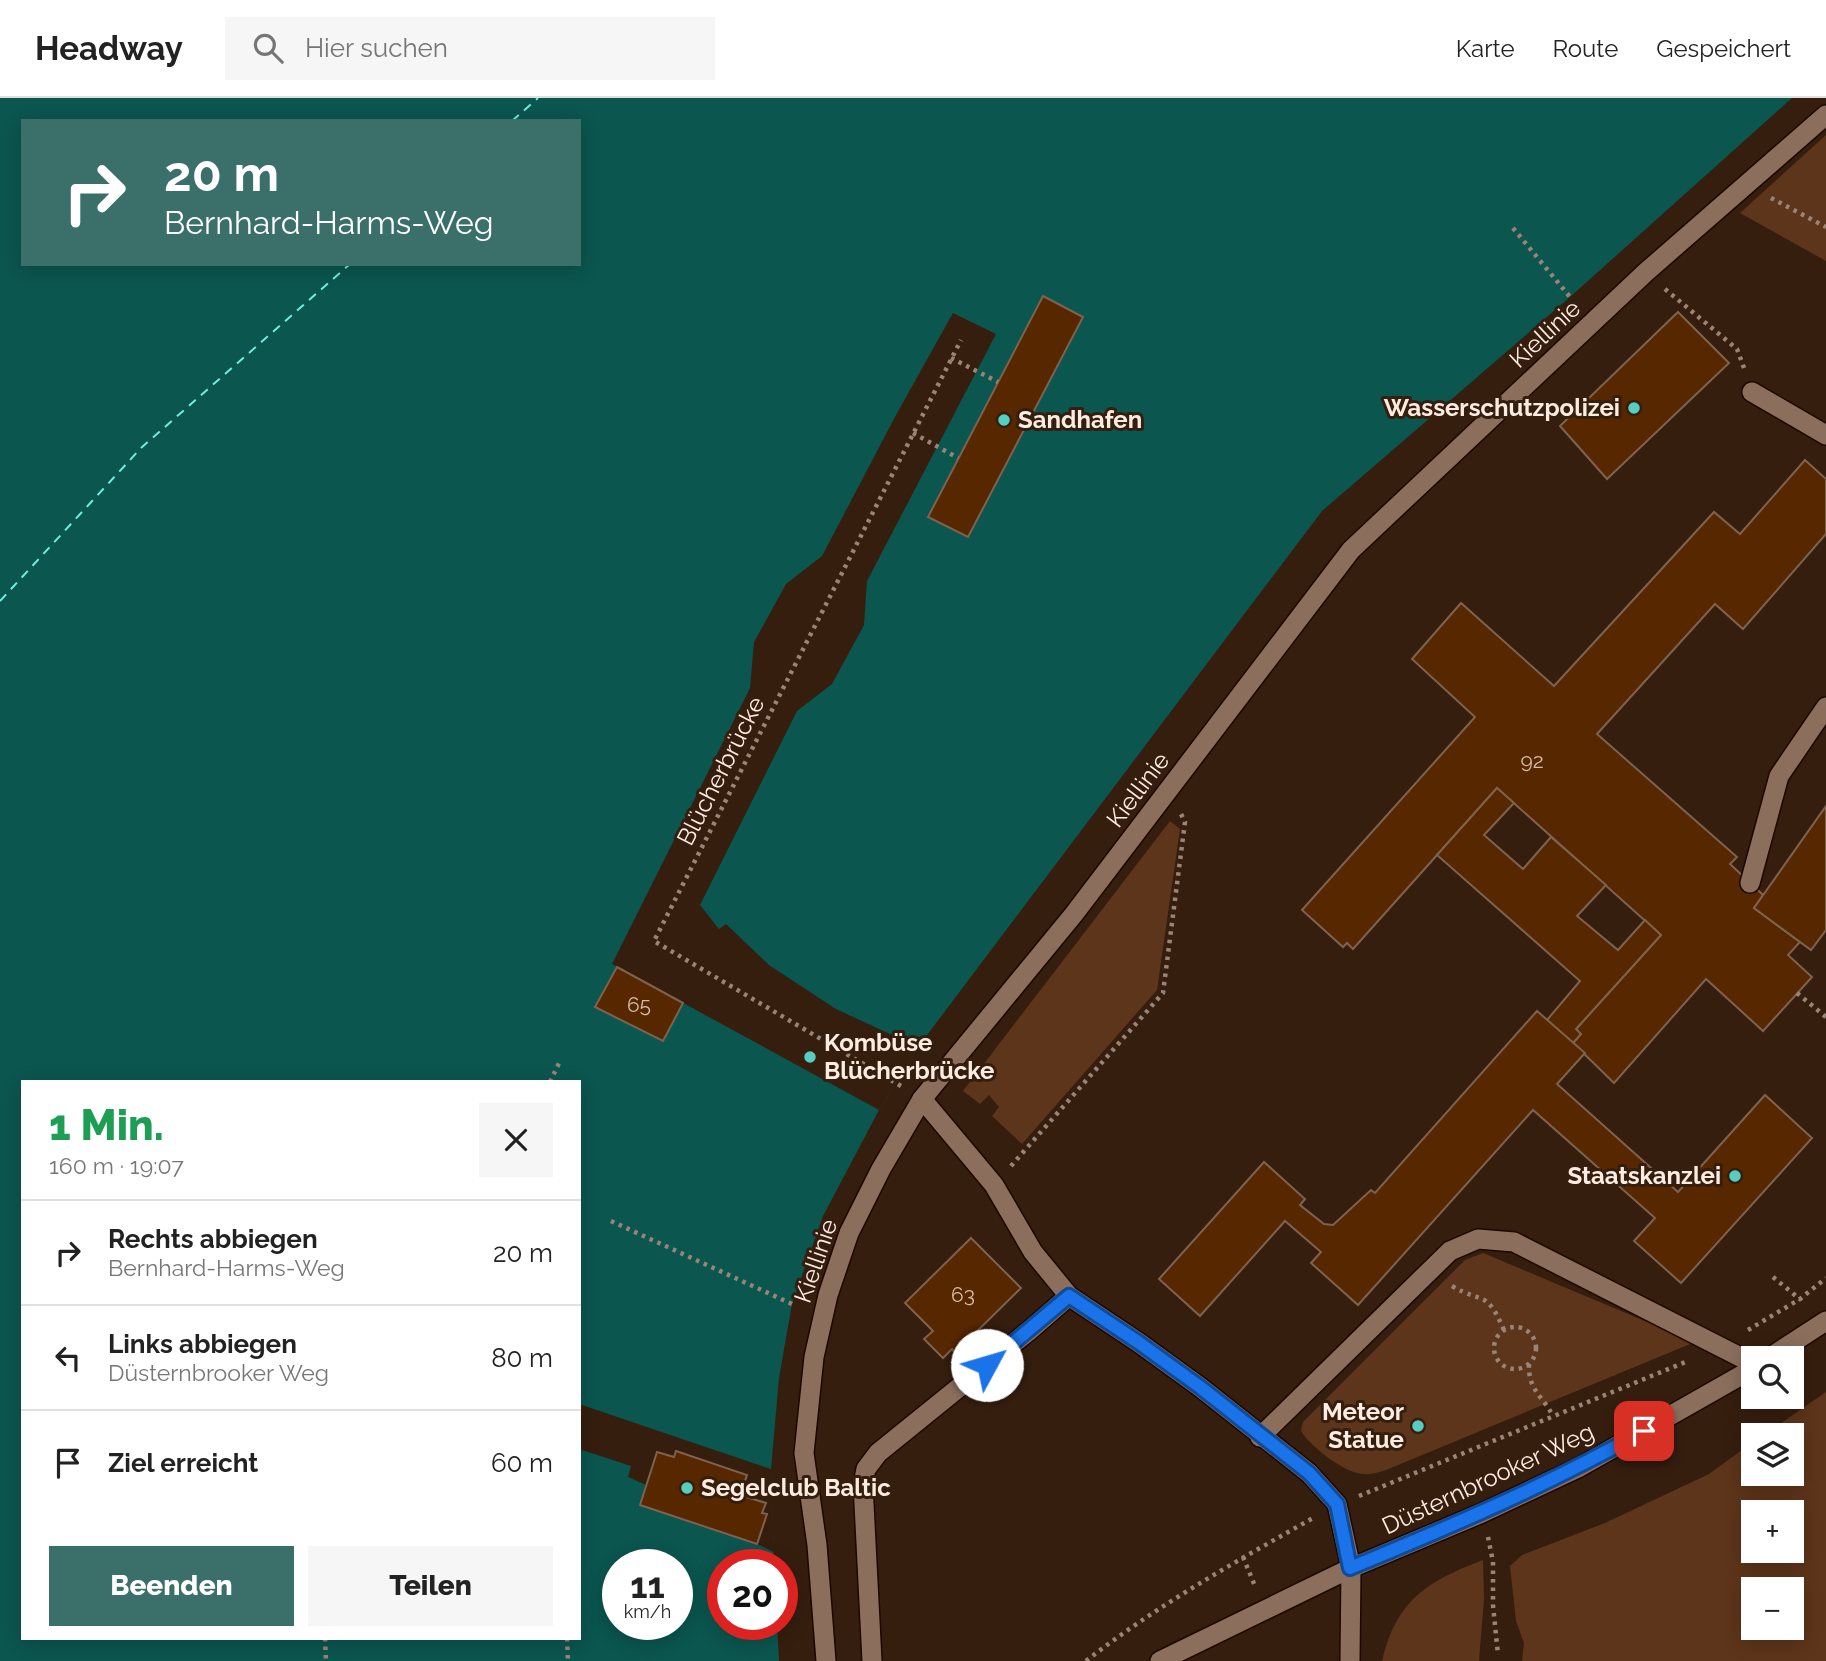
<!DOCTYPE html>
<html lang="de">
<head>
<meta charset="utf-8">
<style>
  body { margin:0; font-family:Raleway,sans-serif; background:#f6f6f6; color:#222; height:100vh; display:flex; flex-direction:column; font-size:26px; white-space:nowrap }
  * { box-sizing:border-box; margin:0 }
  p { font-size:23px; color:#767676 }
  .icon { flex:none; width:38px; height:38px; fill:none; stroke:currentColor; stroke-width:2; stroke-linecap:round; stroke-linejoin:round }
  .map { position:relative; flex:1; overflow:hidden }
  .details { position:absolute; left:21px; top:982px; width:560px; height:560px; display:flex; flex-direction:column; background:#fff; border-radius:0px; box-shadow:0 4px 18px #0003 }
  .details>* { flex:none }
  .top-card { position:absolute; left:21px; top:21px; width:560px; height:147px; border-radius:0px; box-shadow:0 4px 18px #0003; background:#3a6f6a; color:#fff; overflow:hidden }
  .tools { position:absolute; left:1741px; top:1248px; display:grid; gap:14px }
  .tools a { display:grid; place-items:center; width:63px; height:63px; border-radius:0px; background:#fff; box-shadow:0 4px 18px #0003; font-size:35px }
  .speed { position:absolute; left:602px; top:1451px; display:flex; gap:14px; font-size:35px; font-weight:700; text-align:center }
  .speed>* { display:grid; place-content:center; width:91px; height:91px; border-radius:50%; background:#fff; box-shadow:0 4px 18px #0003; line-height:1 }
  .speed small { font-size:18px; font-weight:400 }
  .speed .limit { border:10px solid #d22; background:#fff; color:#111 }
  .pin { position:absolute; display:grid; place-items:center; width:60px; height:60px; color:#fff; margin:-30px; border-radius:14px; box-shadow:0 4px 10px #0006 }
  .me { position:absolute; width:77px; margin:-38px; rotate:51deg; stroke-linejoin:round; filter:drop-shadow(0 0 5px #0008) }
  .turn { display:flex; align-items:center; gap:24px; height:147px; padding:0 28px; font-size:32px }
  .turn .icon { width:91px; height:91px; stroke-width:2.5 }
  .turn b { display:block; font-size:49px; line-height:60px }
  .round { display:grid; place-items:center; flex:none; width:74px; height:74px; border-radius:0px; background:#f6f6f6 }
  .head { display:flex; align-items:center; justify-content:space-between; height:119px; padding:0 28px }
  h1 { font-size:42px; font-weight:800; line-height:52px; color:#1e9e55 }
  .button { display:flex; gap:14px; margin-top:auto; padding:14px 28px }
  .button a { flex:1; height:80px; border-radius:0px; background:#3a6f6a; color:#fff; font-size:28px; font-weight:800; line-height:80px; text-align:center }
  .button a+a { background:#f6f6f6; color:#222 }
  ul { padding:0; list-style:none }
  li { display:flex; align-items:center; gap:21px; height:105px; padding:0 28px; border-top:2px solid #e0e0e0 }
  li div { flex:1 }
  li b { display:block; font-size:26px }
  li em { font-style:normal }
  header { display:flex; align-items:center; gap:42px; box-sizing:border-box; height:98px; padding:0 35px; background:#fff; border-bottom:2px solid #e0e0e0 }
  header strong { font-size:33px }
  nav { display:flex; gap:38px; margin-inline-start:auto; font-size:24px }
  .search { width:490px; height:63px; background:#f6f6f6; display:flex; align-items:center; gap:18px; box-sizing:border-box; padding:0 24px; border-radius:0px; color:#767676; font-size:26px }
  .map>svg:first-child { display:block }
  .green { fill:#5d351a; fill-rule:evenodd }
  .water { fill:#0b564f; fill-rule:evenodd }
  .pier { fill:#361e0e }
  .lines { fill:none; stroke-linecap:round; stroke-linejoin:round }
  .ferry { stroke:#6feee0; stroke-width:2; stroke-dasharray:9 7; stroke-linecap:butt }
  .building { fill:#572700; stroke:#7e6250; stroke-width:2 }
  .service-casing { stroke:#1c0700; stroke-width:22 }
  .pedestrian-casing { stroke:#1c0700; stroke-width:22 }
  .minor-casing { stroke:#1c0700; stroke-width:22 }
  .tertiary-casing { stroke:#1c0700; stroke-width:22 }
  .path { stroke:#998578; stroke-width:4.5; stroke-dasharray:3.5 5; stroke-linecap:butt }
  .service { stroke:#8b6f5c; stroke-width:19 }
  .pedestrian { stroke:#8b6f5c; stroke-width:19 }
  .minor { stroke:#8b6f5c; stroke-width:19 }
  .tertiary { stroke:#8b6f5c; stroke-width:19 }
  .route-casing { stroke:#114b97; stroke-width:18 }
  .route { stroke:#1a73e8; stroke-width:12 }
  .poi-dot { fill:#57cec1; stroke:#361e0e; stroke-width:2.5 }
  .labels { text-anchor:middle; stroke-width:6; stroke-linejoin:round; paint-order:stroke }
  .number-label { font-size:21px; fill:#d4bbaa }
  .street-label { font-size:24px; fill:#fdece2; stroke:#361e0e }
  .poi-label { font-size:24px; font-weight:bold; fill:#fdece2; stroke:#361e0e; text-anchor:end }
</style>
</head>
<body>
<header>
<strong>Headway</strong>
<div class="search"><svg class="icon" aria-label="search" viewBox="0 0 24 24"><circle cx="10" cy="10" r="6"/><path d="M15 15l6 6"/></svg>Hier suchen</div>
<nav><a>Karte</a><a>Route</a><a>Gespeichert</a></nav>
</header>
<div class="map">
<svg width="1826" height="1563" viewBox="0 0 1826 1563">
  <rect width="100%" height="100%" fill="#361e0e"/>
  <g class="green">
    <path d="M1826 37V163L1740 115Z"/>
    <path d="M1170 723 1180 731 1157 892 1022 1046 992 1018 999 1009 989 997 980 1006 963 993Z"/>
    <path d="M1483 1155 1695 1244 1386 1372C1379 1374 1371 1377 1364 1376 1345 1376 1310 1348 1301 1333L1303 1324 1465 1162Z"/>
    <path d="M1826 1294V1563H1522L1524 1545 1516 1523 1510 1468 1522 1457 1605 1425 1709 1376 1753 1344 1754 1376H1792V1337H1764ZM1754 1414H1792V1452H1754ZM1754 1491H1792V1530H1754Z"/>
    <path d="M1483 1462 1484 1501 1479 1563H1382C1396 1502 1428 1483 1483 1462Z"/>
  </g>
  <path class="water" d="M0 0H1792L1570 199 1322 413 918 949 879 1012 823 1118 792 1206 779 1280 771 1371 774 1466H723V1526H777L779 1563H0ZM23 23H579V166H23ZM23 984H579V1540H23ZM618 1466H677V1526H618Z"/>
  <g class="pier">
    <path d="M953 215 996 236 867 483 864 527 832 586 797 613 700 807 719 831 726 826 769 867 836 911 918 949 879 1012 612 866 750 590 754 544 786 486 822 458 896 317Z"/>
    <path d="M579 1306 771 1371 774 1454 757 1446 640 1407 646 1387 628 1379 631 1368 579 1351Z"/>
  </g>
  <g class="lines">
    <g class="ferry">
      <path d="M512 23 538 0"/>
      <path d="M0 503 141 350 350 166"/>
    </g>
  </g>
  <g class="building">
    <path d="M1043 198 1083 219 968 439 928 419Z"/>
    <path d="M1678 214 1729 265 1607 381 1560 328Z"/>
    <path d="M1805 362 1826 381V436L1743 531 1715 506 1597 636 1737 759 1730 766 1763 797 1754 810 1800 844 1788 857 1812 879 1763 933 1706 881 1614 985 1573 945 1581 936 1576 931 1661 837 1497 690 1353 851 1347 845 1343 849 1302 812 1475 619 1412 561 1461 505 1554 588 1714 414 1740 436Z"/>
    <path d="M1497 690 1514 705 1484 737 1523 771 1551 739 1606 787 1577 818 1618 852 1645 822 1661 837 1576 931 1581 936 1573 945 1547 922 1580 883 1437 757Z"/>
    <path d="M1826 708V832L1811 852 1754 810Z"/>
    <path d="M617 869 683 905 663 943 595 909Z"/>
    <path d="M1537 913 1585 955 1557 986 1678 1094 1765 997 1812 1040 1681 1185 1634 1143 1655 1120 1533 1012 1358 1207 1311 1165 1321 1154 1285 1123 1200 1218 1159 1181 1264 1064 1305 1101 1300 1107 1324 1126 1333 1127 1371 1092 1375 1095Z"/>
    <path d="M971 1140 1021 1190 955 1255 952 1251 943 1260 924 1241 933 1233 905 1205Z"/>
    <path d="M676 1353 747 1377 740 1397 766 1405 762 1415 767 1416 757 1446 640 1407 657 1354 674 1359Z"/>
  </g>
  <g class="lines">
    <defs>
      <g id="service">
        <path d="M1752 294 1826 337"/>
        <path d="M1750 785 1779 678 1826 609"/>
        <path d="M922 1001 994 1087 1033 1154 1069 1198 1138 1244 1200 1289 1309 1375 1337 1406 1351 1470"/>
        <path d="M1260 1339 1450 1153 1478 1141 1514 1144 1754 1266"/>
        <path d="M872 1563 863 1386 866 1371 878 1355 1030 1232 1069 1198"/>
      </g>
      <path id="pedestrian" d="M826 1563 817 1447 804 1355 814 1259 828 1197 849 1135 881 1071 922 1001 1074 816 1351 452 1646 174 1826 17"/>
      <path id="minor" d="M1350 1563 1351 1470"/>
      <g id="tertiary">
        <path d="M1769 1260 1826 1223"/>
        <path d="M1160 1563 1351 1470 1482 1415 1578 1370 1754 1270"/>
      </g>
    </defs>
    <use href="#service" class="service-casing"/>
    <use href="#pedestrian" class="pedestrian-casing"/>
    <use href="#minor" class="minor-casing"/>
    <use href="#tertiary" class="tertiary-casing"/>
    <g class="path">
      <path d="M1771 100 1826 129"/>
      <path d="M1513 130 1570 199"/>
      <path d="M1665 191 1737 251 1744 270"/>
      <path d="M951 260 998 284"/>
      <path d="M913 335 958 360"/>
      <path d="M1797 895 1826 919"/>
      <path d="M550 984 561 961"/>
      <path d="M901 988 654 843 961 242"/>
      <path d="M1011 1068 1163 895 1185 724 1181 716"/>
      <path d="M611 1123 792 1206"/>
      <path d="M1773 1179 1801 1202"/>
      <path d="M1452 1188C1485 1207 1486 1191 1504 1232"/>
      <circle cx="1515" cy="1250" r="21"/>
      <path d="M1748 1232 1800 1201 1826 1180"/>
      <path d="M1529 1266C1528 1292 1542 1297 1553 1318"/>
      <path d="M1359 1398 1688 1263"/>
      <path d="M1488 1439 1493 1464V1507L1498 1557"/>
      <path d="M1243 1459 1255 1488"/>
      <path d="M325 1540 326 1563"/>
      <path d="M567 1540 568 1563"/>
      <path d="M1086 1563C1156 1508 1235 1464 1313 1420"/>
    </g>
    <use href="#service" class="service"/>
    <use href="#pedestrian" class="pedestrian"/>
    <use href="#minor" class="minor"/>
    <use href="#tertiary" class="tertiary"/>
  </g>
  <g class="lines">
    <defs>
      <path id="route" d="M987 1267 1069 1198 1138 1244 1200 1289 1309 1375 1337 1406 1350 1470C1452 1428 1548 1387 1644 1333"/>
    </defs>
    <use href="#route" class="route-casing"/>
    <use href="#route" class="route"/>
  </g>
  <g class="poi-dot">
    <circle cx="1634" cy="310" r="7"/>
    <circle cx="1004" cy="322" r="7"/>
    <circle cx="810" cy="959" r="7"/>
    <circle cx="1735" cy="1078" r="7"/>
    <circle cx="1418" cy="1328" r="7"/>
    <circle cx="687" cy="1390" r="7"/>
  </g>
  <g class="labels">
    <g class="number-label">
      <text x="1532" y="670">92</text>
      <text x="639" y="914">65</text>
      <text x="963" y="1204">63</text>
    </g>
    <g class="street-label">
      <text transform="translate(1545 236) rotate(-43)" y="8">Kiellinie</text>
      <text transform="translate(721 673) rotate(-63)" y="8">Blücherbrücke</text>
      <text transform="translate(1138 692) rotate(-53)" y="8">Kiellinie</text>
      <text transform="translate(816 1163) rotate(-71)" y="8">Kiellinie</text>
      <text transform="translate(1488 1381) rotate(-25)" y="8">Düsternbrooker Weg</text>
    </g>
    <g class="poi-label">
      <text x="1620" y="318">Wasserschutzpolizei</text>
      <text x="1018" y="330" text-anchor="start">Sandhafen</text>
      <text x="824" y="953" text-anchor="start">Kombüse<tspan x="824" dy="28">Blücherbrücke</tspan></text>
      <text x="1721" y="1086">Staatskanzlei</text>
      <text x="1404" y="1322">Meteor<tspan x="1404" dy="28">Statue</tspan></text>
      <text x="701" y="1398" text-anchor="start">Segelclub Baltic</text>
    </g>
  </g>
</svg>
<div class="tools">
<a><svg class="icon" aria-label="search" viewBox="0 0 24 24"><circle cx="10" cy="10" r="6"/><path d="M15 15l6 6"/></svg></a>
<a><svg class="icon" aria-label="layers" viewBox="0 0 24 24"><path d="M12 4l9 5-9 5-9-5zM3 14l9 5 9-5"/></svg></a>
<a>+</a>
<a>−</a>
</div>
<div class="speed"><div>11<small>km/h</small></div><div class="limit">20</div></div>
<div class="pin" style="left:1644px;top:1333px;background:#d93025"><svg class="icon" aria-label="arrive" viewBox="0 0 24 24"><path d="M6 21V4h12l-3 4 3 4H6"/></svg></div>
<svg class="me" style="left:987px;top:1267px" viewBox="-20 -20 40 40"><circle r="19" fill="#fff"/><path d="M0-13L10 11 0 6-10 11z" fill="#1a73e8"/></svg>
<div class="top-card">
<div class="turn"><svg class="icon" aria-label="right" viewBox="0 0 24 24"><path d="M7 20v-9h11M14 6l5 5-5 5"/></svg><div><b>20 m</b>Bernhard-Harms-Weg</div></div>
</div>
<section class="details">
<div class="head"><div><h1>1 Min.</h1><p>160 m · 19:07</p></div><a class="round"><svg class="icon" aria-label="close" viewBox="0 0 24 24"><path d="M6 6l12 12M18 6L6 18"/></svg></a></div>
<ul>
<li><svg class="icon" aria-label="right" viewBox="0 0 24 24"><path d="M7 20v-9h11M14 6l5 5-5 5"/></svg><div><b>Rechts abbiegen</b><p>Bernhard-Harms-Weg</p></div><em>20 m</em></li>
<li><svg class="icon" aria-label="left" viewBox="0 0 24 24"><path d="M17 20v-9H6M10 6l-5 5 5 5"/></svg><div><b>Links abbiegen</b><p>Düsternbrooker Weg</p></div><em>80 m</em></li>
<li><svg class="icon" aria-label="arrive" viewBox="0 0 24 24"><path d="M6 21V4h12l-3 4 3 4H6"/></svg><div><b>Ziel erreicht</b></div><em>60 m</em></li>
</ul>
<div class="button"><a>Beenden</a><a>Teilen</a></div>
</section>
</div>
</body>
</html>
